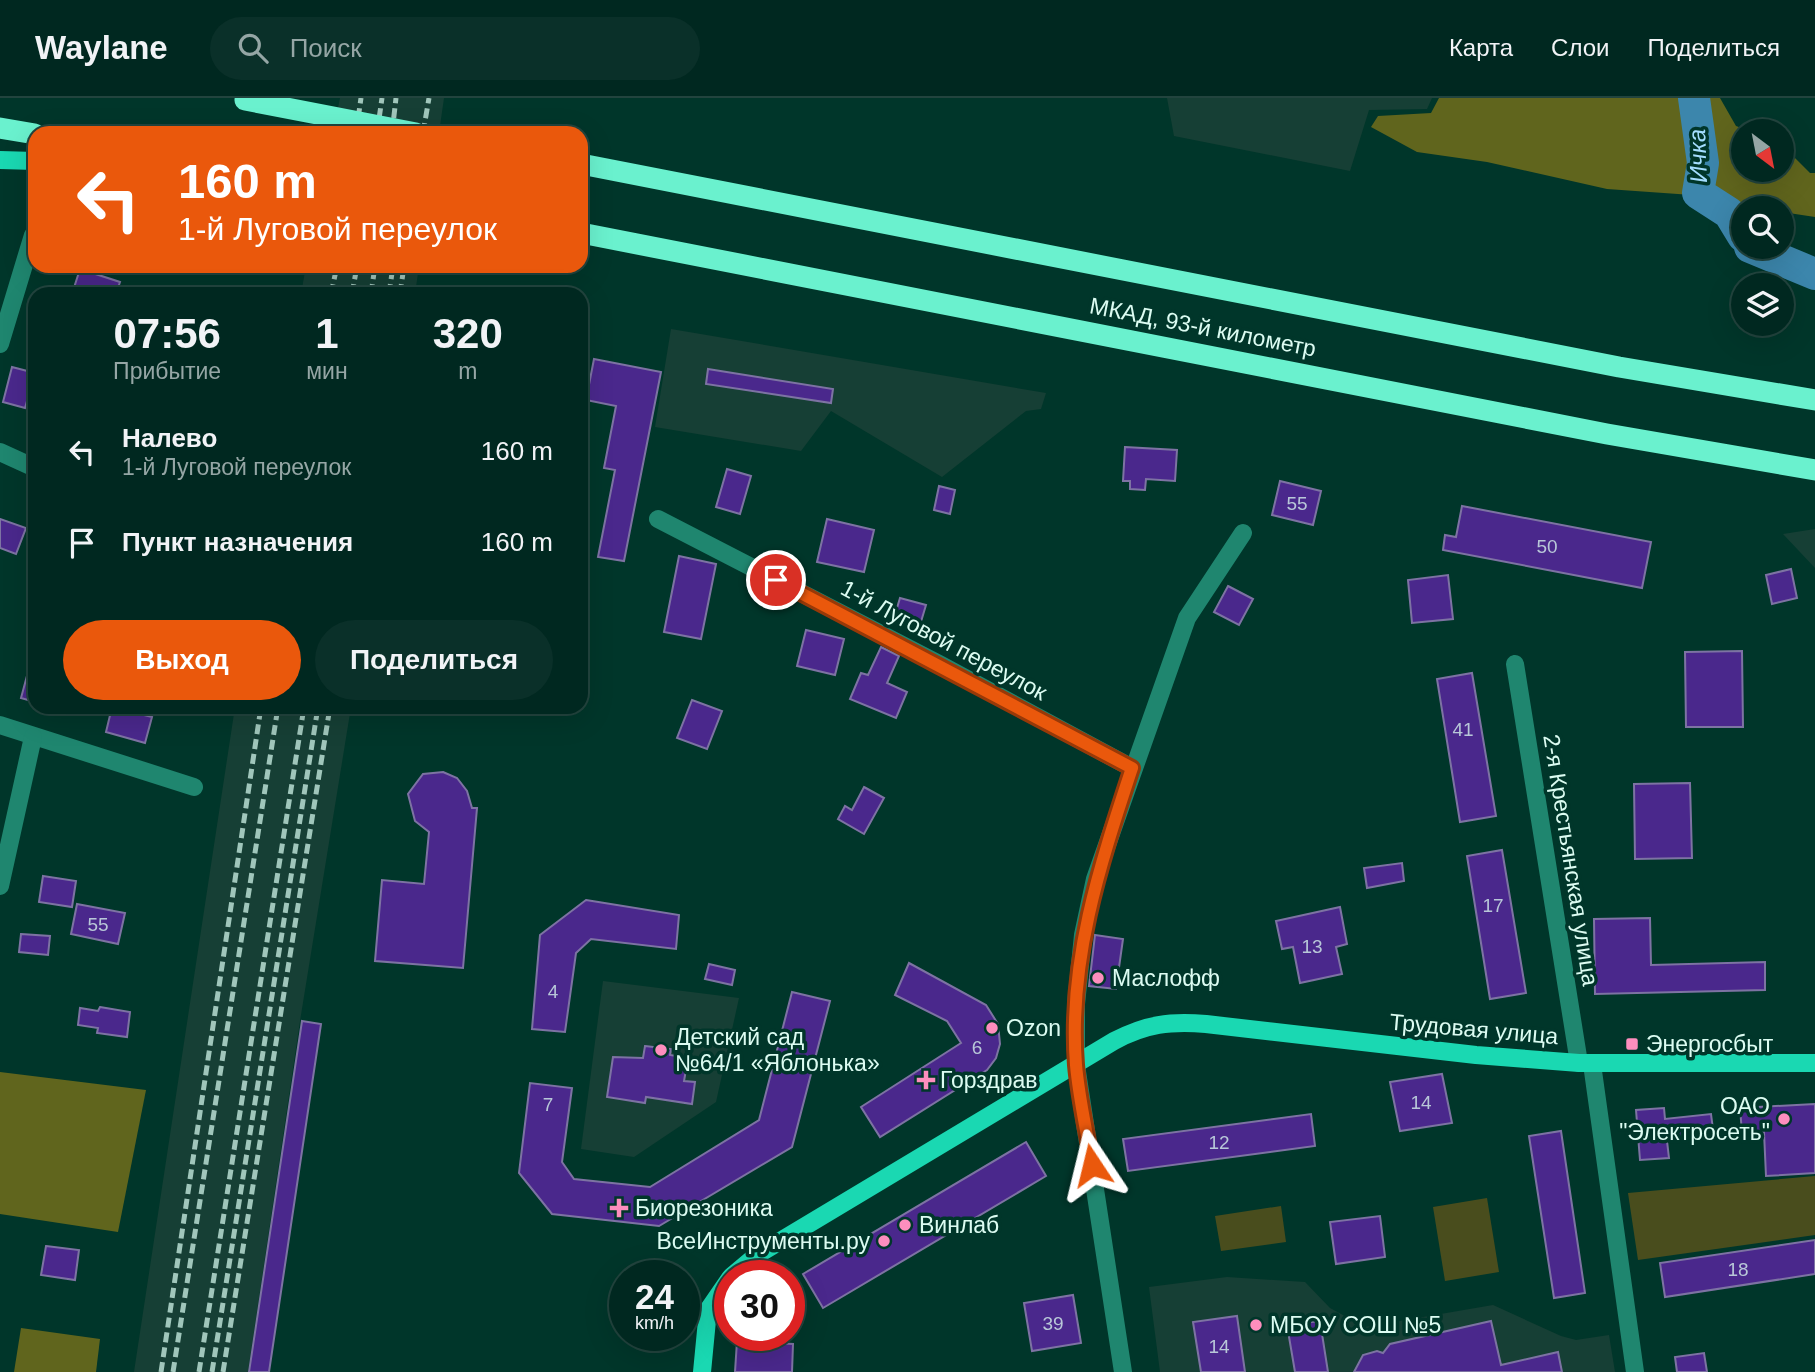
<!DOCTYPE html>
<html lang="ru">
<head>
<meta charset="utf-8">
<style>
  body { margin:0; font-family:Helvetica,sans-serif; background:#0a3029; color:#f1f3f6; height:100vh; display:flex; flex-direction:column; font-size:26px; white-space:nowrap }
  * { box-sizing:border-box; margin:0 }
  p { font-size:23px; color:#95a6a5 }
  .icon { flex:none; width:38px; height:38px; fill:none; stroke:currentColor; stroke-width:2; stroke-linecap:round; stroke-linejoin:round }
  .map { position:relative; flex:1; overflow:hidden }
  .drawer { position:absolute; left:28px; top:189px; width:560px; height:427px; display:flex; flex-direction:column; background:#002820; border-radius:21px; box-shadow:0 7px 28px #0002,0 0 0 2px #22443e }
  .drawer>* { flex:none }
  .guide { position:absolute; left:28px; top:28px; width:560px; height:147px; border-radius:21px; box-shadow:0 7px 28px #0002,0 0 0 2px #22443e; background:#ea580c; color:#fff; overflow:hidden }
  .needle { width:46px; rotate:148deg }
  .controls { position:absolute; left:1731px; top:21px; display:grid; gap:14px }
  .controls a { display:grid; place-items:center; width:63px; height:63px; border-radius:50%; background:#002820; box-shadow:0 7px 28px #0002,0 0 0 2px #22443e; font-size:35px }
  .speed { position:absolute; left:609px; top:1162px; display:flex; gap:14px; font-size:35px; font-weight:700; text-align:center }
  .speed>* { display:grid; place-content:center; width:91px; height:91px; border-radius:50%; background:#002820; box-shadow:0 7px 28px #0002,0 0 0 2px #22443e; line-height:1 }
  .speed small { font-size:18px; font-weight:400 }
  .speed .limit { border:10px solid #d22; background:#fff; color:#111 }
  .pin { position:absolute; display:grid; place-items:center; width:60px; height:60px; color:#fff; margin:-30px; border:4px solid #fff; border-radius:50%; box-shadow:0 2px 7px #0007 }
  .me { position:absolute; width:77px; margin:-38px; rotate:350deg; stroke-linejoin:round; filter:drop-shadow(0 0 5px #0008) }
  .turn { display:flex; align-items:center; gap:24px; height:147px; padding:0 35px; font-size:32px }
  .turn .icon { width:91px; height:91px; stroke-width:2.5 }
  .turn b { display:block; font-size:49px; line-height:60px }
  .eta { display:flex; justify-content:space-evenly; align-items:center; height:119px; text-align:center }
  .eta b { font-size:42px; font-weight:700; line-height:49px }
  .cta { display:flex; gap:14px; margin-top:auto; padding:14px 35px }
  .cta a { flex:1; height:80px; border-radius:42px; background:#ea580c; color:#fff; font-size:28px; font-weight:700; line-height:80px; text-align:center }
  .cta a+a { background:#0a3029; color:#f1f3f6 }
  ul { padding:0; list-style:none }
  li { display:flex; align-items:center; gap:21px; height:91px; padding:0 35px }
  li div { flex:1 }
  li b { display:block; font-size:26px }
  li em { font-style:normal }
  header { display:flex; align-items:center; gap:42px; box-sizing:border-box; height:98px; padding:0 35px; background:#002820; border-bottom:2px solid #22443e }
  header strong { font-size:33px }
  nav { display:flex; gap:38px; margin-inline-start:auto; font-size:24px }
  .search { width:490px; height:63px; background:#0a3029; display:flex; align-items:center; gap:18px; box-sizing:border-box; padding:0 24px; border-radius:38px; color:#95a6a5; font-size:26px }
  .map>svg:first-child { display:block }
  .built { fill:#163f35 }
  .green { fill:#494d1d }
  .forest { fill:#60651d }
  .lines { fill:none; stroke-linecap:round; stroke-linejoin:round }
  .river { stroke:#3c86ac; stroke-width:32 }
  .building { fill:#4a288c; stroke:#7d73a3; stroke-width:2 }
  .minor { stroke:#1f866f; stroke-width:18 }
  .major { stroke:#1ad8b2; stroke-width:18 }
  .highway { stroke:#6af1ce; stroke-width:21 }
  .rail { stroke:#a0c6bb; stroke-width:5; stroke-dasharray:10 5; stroke-linecap:butt }
  .highway-bridge { stroke:#6af1ce; stroke-width:21 }
  .route-casing { stroke:#983908; stroke-width:18 }
  .route { stroke:#ea580c; stroke-width:12 }
  .poi-dot { fill:#fd8ebe; stroke:#00362a; stroke-width:2.5 }
  .labels { text-anchor:middle; stroke-width:7; stroke-linejoin:round; paint-order:stroke }
  .number-label { font-size:19px; fill:#b8c7d8 }
  .street-label { font-size:23px; fill:#dcfcf2; stroke:#00362a }
  .poi-label { font-size:23px; fill:#dcfcf2; stroke:#00362a; text-anchor:start }
  .water-label { font-size:24px; font-style:italic; fill:#a4deff; stroke:#00362a }
</style>
</head>
<body>
<header>
<strong>Waylane</strong>
<div class="search"><svg class="icon" aria-label="search" viewBox="0 0 24 24"><circle cx="10" cy="10" r="6"/><path d="M15 15l6 6"/></svg>Поиск</div>
<nav><a>Карта</a><a>Слои</a><a>Поделиться</a></nav>
</header>
<div class="map">
<svg width="1815" height="1274" viewBox="0 0 1815 1274">
  <rect width="100%" height="100%" fill="#00362a"/>
  <g class="built">
    <path d="M340 0H444L439 35H333Z"/>
    <path d="M1167 0H1432L1427 11 1369 12 1350 73 1174 38Z"/>
    <path d="M306 168H419L415 196H301Z"/>
    <path d="M671 231 1046 295 1041 311 1026 313 942 379 831 313 801 353 655 329Z"/>
    <path d="M1815 431V470L1783 436Z"/>
    <path d="M235 609H351L300 923 248 1274H134Z"/>
    <path d="M603 883 739 900 716 1004 634 1059 581 1051Z"/>
    <path d="M1227 1179 1305 1184 1330 1210 1365 1229 1493 1207 1561 1238 1576 1242 1609 1237 1615 1274H1160L1149 1189Z"/>
  </g>
  <g class="green">
    <path d="M1815 1078V1137L1638 1162 1628 1095Z"/>
    <path d="M1487 1100 1499 1174 1445 1183 1433 1109Z"/>
    <path d="M1281 1108 1286 1144 1221 1153 1215 1118Z"/>
  </g>
  <g class="forest">
    <path d="M1439 0H1720L1736 28 1750 33H1743V72H1782V47L1810 75H1815V119L1782 114V110H1751L1692 97 1607 91 1487 64 1417 54 1371 29 1378 18 1431 15Z"/>
    <path d="M0 974 146 992 118 1134 0 1116Z"/>
    <path d="M21 1230 100 1241 96 1274H14Z"/>
  </g>
  <g class="lines">
    <g class="river">
      <path d="M1694 0 1703 65 1698 95 1729 115 1743 138"/>
      <path d="M1750 149 1815 176"/>
    </g>
  </g>
  <g class="building">
    <path d="M80 171 120 184 116 196H72Z"/>
    <path d="M594 261 661 274 624 463 598 459 615 372 604 370 616 308 586 302Z"/>
    <path d="M12 269 35 275 25 310 3 304Z"/>
    <path d="M708 271 833 291 831 305 706 286Z"/>
    <path d="M1125 349 1177 352 1175 383 1146 381 1145 392 1130 391V383H1123Z"/>
    <path d="M727 371 751 378 740 416 716 409Z"/>
    <path d="M1280 383 1321 393 1313 427 1272 417Z"/>
    <path d="M939 388 955 392 950 416 934 412Z"/>
    <path d="M1462 408 1651 444 1642 490 1443 452 1445 437 1456 439Z"/>
    <path d="M0 421 26 430 16 456 0 450Z"/>
    <path d="M827 421 874 432 864 474 817 464Z"/>
    <path d="M679 458 716 466 701 541 664 534Z"/>
    <path d="M1791 471 1797 500 1772 506 1766 477Z"/>
    <path d="M1448 477 1453 521 1412 525 1408 482Z"/>
    <path d="M762 487 780 497 773 511 755 502Z"/>
    <path d="M1228 488 1253 501 1239 527 1214 514Z"/>
    <path d="M900 500 926 507 920 527 894 520Z"/>
    <path d="M806 532 844 541 835 577 797 568Z"/>
    <path d="M881 549 899 558 887 585 907 594 896 620 850 601 861 575 868 577Z"/>
    <path d="M1742 553 1743 629H1686L1685 554Z"/>
    <path d="M31 563H35V604L21 600Z"/>
    <path d="M1472 575 1496 718 1460 724 1437 581Z"/>
    <path d="M692 602 722 613 707 651 677 640Z"/>
    <path d="M112 609 152 619 145 645 106 634Z"/>
    <path d="M443 674 457 680 467 693 472 710H477L463 870 375 863 382 782 424 786 429 734 415 723 408 696 423 676Z"/>
    <path d="M1690 685 1692 760 1635 761 1634 686Z"/>
    <path d="M864 689 884 700 864 736 838 721 845 708 852 712Z"/>
    <path d="M1502 752 1526 895 1490 901 1467 758Z"/>
    <path d="M1402 765 1404 783 1367 790 1364 770Z"/>
    <path d="M43 778 76 783 72 809 39 804Z"/>
    <path d="M586 802 679 817 676 851 591 841 576 855 565 934 532 931 540 837Z"/>
    <path d="M77 806 125 815 118 846 71 836Z"/>
    <path d="M1340 809 1347 846 1336 849 1342 876 1300 885 1293 849 1282 851 1276 823Z"/>
    <path d="M1650 820 1651 867 1765 864V892L1595 896 1594 821Z"/>
    <path d="M21 836 50 838 48 857 19 854Z"/>
    <path d="M1095 837 1123 841 1116 891 1089 888Z"/>
    <path d="M909 865 986 907 998 926 1000 946 996 960 987 972 880 1039 861 1009 961 945 947 923 895 897Z"/>
    <path d="M709 866 735 872 732 887 705 881Z"/>
    <path d="M792 894 830 903 792 1049 659 1128 552 1116 519 1075 530 985 572 990 562 1064 574 1081 650 1089 759 1022Z"/>
    <path d="M100 909 130 914 127 939 97 935 98 930 78 927 80 910 98 913Z"/>
    <path d="M302 923 321 926 269 1274H249Z"/>
    <path d="M645 948 671 951 670 957 688 960 684 983 695 984 692 1006 646 999 645 1005 607 999 613 959 643 960Z"/>
    <path d="M1442 976 1452 1025 1400 1033 1390 984Z"/>
    <path d="M1815 1006V1075L1766 1078 1764 1034 1742 1035 1740 1010Z"/>
    <path d="M1664 1010 1665 1021 1711 1016 1714 1039 1667 1043 1669 1060 1640 1062 1636 1012Z"/>
    <path d="M1311 1016 1315 1048 1128 1073 1123 1041Z"/>
    <path d="M1561 1033 1585 1195 1554 1200 1529 1038Z"/>
    <path d="M1026 1044 1046 1078 823 1210 803 1176Z"/>
    <path d="M1380 1118 1385 1159 1336 1166 1330 1124Z"/>
    <path d="M1815 1142V1176L1665 1199 1660 1165Z"/>
    <path d="M46 1148 79 1152 75 1182 41 1177Z"/>
    <path d="M1073 1197 1081 1245 1032 1253 1024 1205Z"/>
    <path d="M1237 1218 1245 1274H1201L1193 1224Z"/>
    <path d="M1320 1223 1328 1274H1295L1287 1227Z"/>
    <path d="M1491 1223 1501 1267 1558 1254 1562 1274H1354L1363 1257 1377 1253 1383 1255 1390 1246Z"/>
    <path d="M737 1243 793 1246 792 1274H735Z"/>
    <path d="M1704 1255 1707 1274H1677L1675 1259Z"/>
  </g>
  <g class="lines">
    <g class="minor">
      <path d="M0 246 33 137"/>
      <path d="M0 354 35 370"/>
      <path d="M658 421 941 567 1132 670"/>
      <path d="M1515 566 1579 965"/>
      <path d="M0 627 194 689"/>
      <path d="M0 788 33 639"/>
      <path d="M1592 966 1635 1274"/>
      <path d="M1123 1274 1076 967V906L1083 837 1095 781 1187 520 1243 435"/>
    </g>
    <g class="major">
      <path d="M0 62 35 63"/>
      <path d="M732 1178 757 1157 1114 943C1146 926 1170 923 1206 926L1476 957 1579 965H1815"/>
      <path d="M702 1274 708 1212 730 1180"/>
    </g>
    <g class="highway">
      <path d="M0 30 35 36"/>
      <path d="M581 66 1619 269 1815 302"/>
      <path d="M581 135 1607 336 1815 372"/>
    </g>
    <g class="rail">
      <path d="M356 35 361 0"/>
      <path d="M377 35 382 0"/>
      <path d="M392 35 396 0"/>
      <path d="M423 35 429 0"/>
      <path d="M331 196 337 168"/>
      <path d="M352 196 357 168"/>
      <path d="M371 196 375 168"/>
      <path d="M389 196 393 168"/>
      <path d="M400 196 404 168"/>
      <path d="M161 1274 261 609"/>
      <path d="M173 1274 278 609"/>
      <path d="M199 1274 304 609"/>
      <path d="M212 1274 318 609"/>
      <path d="M223 1274 330 609"/>
    </g>
    <path class="highway-bridge" d="M245 2 416 35"/>
  </g>
  <g class="lines">
    <defs>
      <path id="route" d="M776 482 1132 670C1100 767 1068 863 1076 967 1079 1001 1087 1034 1092 1067"/>
    </defs>
    <use href="#route" class="route-casing"/>
    <use href="#route" class="route"/>
  </g>
  <g class="poi-dot">
    <circle cx="1098" cy="880" r="7"/>
    <circle cx="992" cy="930" r="7"/>
    <rect x="1625" y="939" width="14" height="14" rx="3.5"/>
    <circle cx="661" cy="952" r="7"/>
    <path d="M922.5 971.5h7v7h7v7h-7v7h-7v-7h-7v-7h7z"/>
    <circle cx="1784" cy="1021" r="7"/>
    <path d="M615.5 1099.5h7v7h7v7h-7v7h-7v-7h-7v-7h7z"/>
    <circle cx="905" cy="1127" r="7"/>
    <circle cx="884" cy="1143" r="7"/>
    <circle cx="1256" cy="1227" r="7"/>
  </g>
  <g class="labels">
    <g class="number-label">
      <text x="1297" y="412">55</text>
      <text x="1547" y="455">50</text>
      <text x="1463" y="638">41</text>
      <text x="1493" y="814">17</text>
      <text x="98" y="833">55</text>
      <text x="1312" y="855">13</text>
      <text x="553" y="900">4</text>
      <text x="977" y="956">6</text>
      <text x="1421" y="1011">14</text>
      <text x="548" y="1013">7</text>
      <text x="1219" y="1051">12</text>
      <text x="1738" y="1178">18</text>
      <text x="1053" y="1232">39</text>
      <text x="1219" y="1255">14</text>
    </g>
    <g class="street-label">
      <text transform="translate(1203 229) rotate(11)" y="8">МКАД, 93-й километр</text>
      <text transform="translate(944 542) rotate(28)" y="8">1-й Луговой переулок</text>
      <text transform="translate(1571 762) rotate(81)" y="8">2-я Крестьянская улица</text>
      <text transform="translate(1474 931) rotate(5)" y="8">Трудовая улица</text>
    </g>
    <g class="poi-label">
      <text x="1112" y="888">Маслофф</text>
      <text x="1006" y="938">Ozon</text>
      <text x="675" y="947">Детский сад<tspan x="675" dy="26">№64/1 «Яблонька»</tspan></text>
      <text x="1646" y="954">Энергосбыт</text>
      <text x="940" y="990">Горздрав</text>
      <text x="1770" y="1016" text-anchor="end">ОАО<tspan x="1770" dy="26">"Электросеть"</tspan></text>
      <text x="635" y="1118">Биорезоника</text>
      <text x="919" y="1135">Винлаб</text>
      <text x="870" y="1151" text-anchor="end">ВсеИнструменты.ру</text>
      <text x="1270" y="1235">МБОУ СОШ №5</text>
    </g>
    <g class="water-label">
      <text transform="translate(1698 58) rotate(-92)" y="8">Ичка</text>
    </g>
  </g>
</svg>
<div class="controls">
<a><svg class="needle" viewBox="-14 -14 28 28"><path d="M0-13l5 13h-10z" fill="#e53935"/><path d="M0 13l5-13h-10z" fill="#95a6a5"/></svg></a>
<a><svg class="icon" aria-label="search" viewBox="0 0 24 24"><circle cx="10" cy="10" r="6"/><path d="M15 15l6 6"/></svg></a>
<a><svg class="icon" aria-label="layers" viewBox="0 0 24 24"><path d="M12 4l9 5-9 5-9-5zM3 14l9 5 9-5"/></svg></a>
</div>
<div class="speed"><div>24<small>km/h</small></div><div class="limit">30</div></div>
<div class="pin" style="left:776px;top:482px;background:#d93025"><svg class="icon" aria-label="arrive" viewBox="0 0 24 24"><path d="M6 21V4h12l-3 4 3 4H6"/></svg></div>
<svg class="me" style="left:1092px;top:1067px" viewBox="-20 -20 40 40"><path d="M0-17L14 15 0 8-14 15z" fill="#ea580c" stroke="#fff" stroke-width="4"/></svg>
<div class="guide">
<div class="turn"><svg class="icon" aria-label="left" viewBox="0 0 24 24"><path d="M17 20v-9H6M10 6l-5 5 5 5"/></svg><div><b>160 m</b>1-й Луговой переулок</div></div>
</div>
<section class="drawer">
<div class="eta">
<div><b>07:56</b><p>Прибытие</p></div>
<div><b>1</b><p>мин</p></div>
<div><b>320</b><p>m</p></div>
</div>
<ul>
<li><svg class="icon" aria-label="left" viewBox="0 0 24 24"><path d="M17 20v-9H6M10 6l-5 5 5 5"/></svg><div><b>Налево</b><p>1-й Луговой переулок</p></div><em>160 m</em></li>
<li><svg class="icon" aria-label="arrive" viewBox="0 0 24 24"><path d="M6 21V4h12l-3 4 3 4H6"/></svg><div><b>Пункт назначения</b></div><em>160 m</em></li>
</ul>
<div class="cta"><a>Выход</a><a>Поделиться</a></div>
</section>
</div>
</body>
</html>
